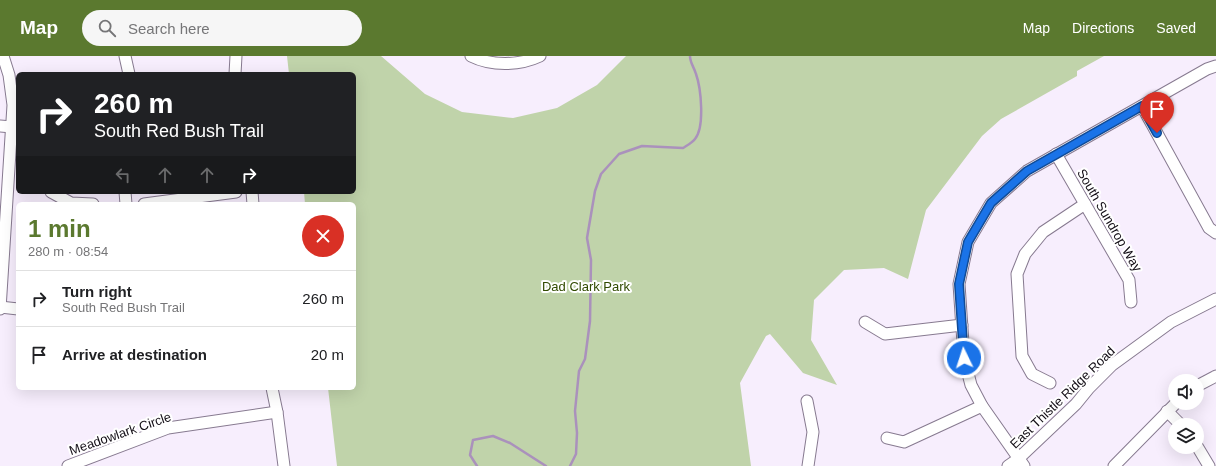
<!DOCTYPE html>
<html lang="en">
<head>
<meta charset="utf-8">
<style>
  body { margin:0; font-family:Arial,sans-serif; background:#f6f6f6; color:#202124; height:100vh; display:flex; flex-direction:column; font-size:15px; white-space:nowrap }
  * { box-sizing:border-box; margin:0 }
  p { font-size:13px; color:#757577 }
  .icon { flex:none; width:22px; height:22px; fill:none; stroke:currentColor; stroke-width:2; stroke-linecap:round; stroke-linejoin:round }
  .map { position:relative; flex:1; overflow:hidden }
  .details { position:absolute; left:16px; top:146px; width:340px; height:188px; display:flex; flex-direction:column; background:#fff; border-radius:6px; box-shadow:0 4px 16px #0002 }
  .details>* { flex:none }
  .top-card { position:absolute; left:16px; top:16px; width:340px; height:122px; border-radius:6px; box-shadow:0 4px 16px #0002; background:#202124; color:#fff; overflow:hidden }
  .tools { position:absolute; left:1168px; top:318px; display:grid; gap:8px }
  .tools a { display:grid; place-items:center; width:36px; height:36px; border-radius:50%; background:#fff; box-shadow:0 4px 16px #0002; font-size:20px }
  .pin { position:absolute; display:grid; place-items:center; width:34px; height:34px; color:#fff; margin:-41px -17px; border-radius:50% 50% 50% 0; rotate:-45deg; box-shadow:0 0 4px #0007 }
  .pin .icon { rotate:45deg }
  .me { position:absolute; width:44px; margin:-22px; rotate:356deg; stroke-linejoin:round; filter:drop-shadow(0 0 3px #0008) }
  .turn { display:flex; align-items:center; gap:14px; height:84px; padding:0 12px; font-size:18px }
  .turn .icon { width:52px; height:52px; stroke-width:2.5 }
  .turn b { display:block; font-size:28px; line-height:34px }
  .lanes { display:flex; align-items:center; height:38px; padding:0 12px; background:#0003; justify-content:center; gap:20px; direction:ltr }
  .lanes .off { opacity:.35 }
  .round { display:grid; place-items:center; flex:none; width:42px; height:42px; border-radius:21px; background:#f6f6f6 }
  .head { display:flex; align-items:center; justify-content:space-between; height:68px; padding:0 12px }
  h1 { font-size:24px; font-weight:600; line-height:30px; color:#5b792f }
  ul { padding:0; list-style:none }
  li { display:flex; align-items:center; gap:12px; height:56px; padding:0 12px; border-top:1px solid #e0e0e0 }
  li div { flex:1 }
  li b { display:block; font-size:15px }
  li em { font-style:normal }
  header { display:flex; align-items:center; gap:24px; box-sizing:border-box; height:56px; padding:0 20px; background:#5b792f; color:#fff }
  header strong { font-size:19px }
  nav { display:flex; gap:22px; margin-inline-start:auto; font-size:14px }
  .search { width:280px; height:36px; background:#f6f6f6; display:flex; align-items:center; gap:10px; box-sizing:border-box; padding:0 14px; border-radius:22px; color:#757577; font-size:15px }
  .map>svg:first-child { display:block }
  .green { fill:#c0d3aa }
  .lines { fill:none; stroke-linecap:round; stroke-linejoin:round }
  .stream { stroke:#aa91bc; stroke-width:2.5 }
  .minor-casing { stroke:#877a90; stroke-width:13 }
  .minor { stroke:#fff; stroke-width:11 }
  .route-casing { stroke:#114b97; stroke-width:10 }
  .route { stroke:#1a73e8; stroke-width:7 }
  .labels { text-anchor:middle; stroke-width:4; stroke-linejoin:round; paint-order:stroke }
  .street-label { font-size:13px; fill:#120d15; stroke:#fff }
  .park-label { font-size:13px; fill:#314a00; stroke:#fff }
</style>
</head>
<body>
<header>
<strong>Map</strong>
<div class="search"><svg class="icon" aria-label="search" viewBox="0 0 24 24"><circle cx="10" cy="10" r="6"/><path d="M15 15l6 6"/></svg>Search here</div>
<nav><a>Map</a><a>Directions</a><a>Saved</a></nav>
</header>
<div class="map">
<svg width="1216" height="410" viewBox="0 0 1216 410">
  <rect width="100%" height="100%" fill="#f7eefd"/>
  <path class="green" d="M287 0H381L425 38 462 56 513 62 557 52 597 29 626 0H1104L1077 15V20L1001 63 982 80 926 154 908 223 884 212 844 214 814 244 811 284 837 329 803 317 770 278 766 280 740 327 751 410H337L328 332H354V148H305L304 136H354V18H289Z"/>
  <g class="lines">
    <g class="stream">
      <path d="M477 410 470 399 473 384 493 380 510 387 546 410"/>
      <path d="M570 410 576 398 577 377 575 355 579 315 585 303 590 265 591 204 587 182 595 135 601 118 619 98 642 90 683 92C686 90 692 87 695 83 705 71 701 32 696 18 694 11 690 7 690 0"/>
    </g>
    <defs>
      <g id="minor">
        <path d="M125 0 129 18"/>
        <path d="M471 0C491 10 519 10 540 0"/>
        <path d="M235 18 236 0"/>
        <path d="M1142 50 1209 172 1216 177"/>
        <path d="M0 70 12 71"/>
        <path d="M1056 98 1129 224 1131 246"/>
        <path d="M51 136 71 147 93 148"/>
        <path d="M125 136 126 148"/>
        <path d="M252 136 253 148"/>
        <path d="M144 148 236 136"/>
        <path d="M0 251 18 253"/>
        <path d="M0 253 13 49 9 19 3 0"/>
        <path d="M865 266 885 278 962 269"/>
        <path d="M1050 327 1032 318 1022 300 1017 218 1025 198 1043 176 1085 148"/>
        <path d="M1197 330 1216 320"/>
        <path d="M272 332 277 356 284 410"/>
        <path d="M807 345 813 376 808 410"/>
        <path d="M1167 355 1181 369"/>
        <path d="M887 382 904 386 982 350"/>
        <path d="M1197 390 1209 410"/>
        <path d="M68 410 168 372 277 356"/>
        <path d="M1008 410 1018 403 1076 348 1089 332 1112 309 1171 266 1216 243"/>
        <path d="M1024 410 982 350 971 329 964 302 959 228 968 186 991 147 1027 115 1207 13 1216 10"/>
        <path d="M1114 410 1176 347"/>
      </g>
    </defs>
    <use href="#minor" class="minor-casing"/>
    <use href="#minor" class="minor"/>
  </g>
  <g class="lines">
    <defs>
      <path id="route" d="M964 302 959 228 968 186 991 147 1027 115 1142 50 1157 77"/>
    </defs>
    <use href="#route" class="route-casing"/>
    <use href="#route" class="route"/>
  </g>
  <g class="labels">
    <g class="street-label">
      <text transform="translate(1110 164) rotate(60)" y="5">South Sundrop Way</text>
      <text transform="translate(1062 341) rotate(-44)" y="5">East Thistle Ridge Road</text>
      <text transform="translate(120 377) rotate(-19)" y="5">Meadowlark Circle</text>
    </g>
    <g class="park-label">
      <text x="586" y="235">Dad Clark Park</text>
    </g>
  </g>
</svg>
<div class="tools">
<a><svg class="icon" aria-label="sound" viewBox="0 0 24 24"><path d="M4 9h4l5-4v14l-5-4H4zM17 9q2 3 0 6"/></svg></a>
<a><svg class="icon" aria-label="layers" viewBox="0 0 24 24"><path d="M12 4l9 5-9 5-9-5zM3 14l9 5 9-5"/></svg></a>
</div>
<div class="pin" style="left:1157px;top:77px;background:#d93025"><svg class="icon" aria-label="arrive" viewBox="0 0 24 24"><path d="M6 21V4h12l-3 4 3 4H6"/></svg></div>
<svg class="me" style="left:964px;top:302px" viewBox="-20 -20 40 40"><circle r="17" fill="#1a73e8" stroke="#fff" stroke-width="3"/><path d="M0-11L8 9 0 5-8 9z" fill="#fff"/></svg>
<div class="top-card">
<div class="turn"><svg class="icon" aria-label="right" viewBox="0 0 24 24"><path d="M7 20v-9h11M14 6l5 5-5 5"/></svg><div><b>260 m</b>South Red Bush Trail</div></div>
<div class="lanes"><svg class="icon off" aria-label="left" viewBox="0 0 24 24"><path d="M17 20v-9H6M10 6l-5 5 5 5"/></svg><svg class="icon off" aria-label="ahead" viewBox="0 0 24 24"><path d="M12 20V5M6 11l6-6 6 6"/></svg><svg class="icon off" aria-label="ahead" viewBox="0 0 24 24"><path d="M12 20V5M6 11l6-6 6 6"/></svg><svg class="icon" aria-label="right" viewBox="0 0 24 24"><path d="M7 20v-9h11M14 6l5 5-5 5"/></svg></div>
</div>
<section class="details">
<div class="head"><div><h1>1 min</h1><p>280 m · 08:54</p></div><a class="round" style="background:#d93025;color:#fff"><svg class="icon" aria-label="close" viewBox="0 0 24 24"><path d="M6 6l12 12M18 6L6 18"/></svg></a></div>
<ul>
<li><svg class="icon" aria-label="right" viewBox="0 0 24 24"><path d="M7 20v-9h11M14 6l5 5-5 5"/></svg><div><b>Turn right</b><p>South Red Bush Trail</p></div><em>260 m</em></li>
<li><svg class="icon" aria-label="arrive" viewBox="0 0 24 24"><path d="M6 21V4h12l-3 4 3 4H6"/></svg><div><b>Arrive at destination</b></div><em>20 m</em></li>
</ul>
</section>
</div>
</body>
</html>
